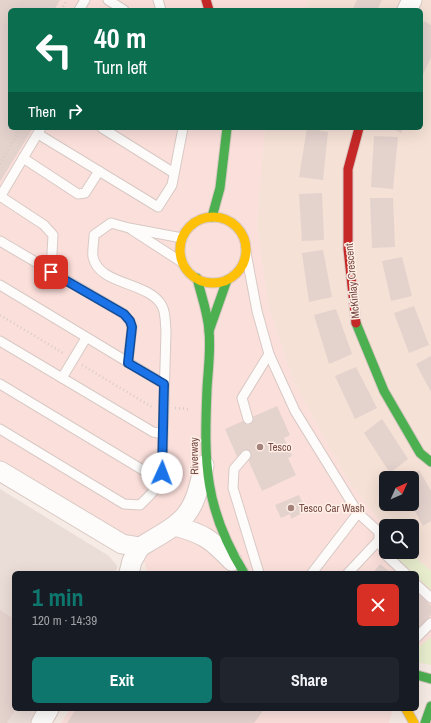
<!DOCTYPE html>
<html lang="en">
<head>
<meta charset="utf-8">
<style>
  body { margin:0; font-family:"Archivo Narrow",sans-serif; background:#20242c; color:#f1f3f6; height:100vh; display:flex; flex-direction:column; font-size:15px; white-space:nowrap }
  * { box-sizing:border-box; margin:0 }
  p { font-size:13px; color:#9ea1a6 }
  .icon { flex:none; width:22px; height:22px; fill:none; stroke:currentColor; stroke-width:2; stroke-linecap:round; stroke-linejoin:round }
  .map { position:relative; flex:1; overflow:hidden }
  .sheet { position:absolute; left:12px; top:571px; width:407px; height:140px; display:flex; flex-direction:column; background:#171b24; border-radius:6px; box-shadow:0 4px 16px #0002 }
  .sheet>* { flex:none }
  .banner { position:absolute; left:8px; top:8px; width:415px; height:122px; border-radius:6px; box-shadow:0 4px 16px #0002; background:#0b6e4f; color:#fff; overflow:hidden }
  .needle { width:26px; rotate:45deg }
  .buttons { position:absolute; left:379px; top:471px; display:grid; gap:8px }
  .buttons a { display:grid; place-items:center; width:40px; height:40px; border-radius:6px; background:#171b24; box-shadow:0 4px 16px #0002; font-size:20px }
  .pin { position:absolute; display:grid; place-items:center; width:34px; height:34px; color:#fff; margin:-17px; border-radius:8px; box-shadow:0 2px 6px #0006 }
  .me { position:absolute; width:44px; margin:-22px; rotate:2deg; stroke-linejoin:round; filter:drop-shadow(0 0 3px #0008) }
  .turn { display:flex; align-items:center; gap:14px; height:84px; padding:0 20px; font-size:18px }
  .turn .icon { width:52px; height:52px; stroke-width:2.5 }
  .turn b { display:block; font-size:28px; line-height:34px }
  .then { display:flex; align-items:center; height:38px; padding:0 20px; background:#0003; gap:8px; font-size:15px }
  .round { display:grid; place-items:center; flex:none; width:42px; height:42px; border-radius:6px; background:#20242c }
  .headline { display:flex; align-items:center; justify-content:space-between; height:68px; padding:0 20px }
  h1 { font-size:24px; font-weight:700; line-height:30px; color:#0f766e }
  .action { display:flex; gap:8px; margin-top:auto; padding:8px 20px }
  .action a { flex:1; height:46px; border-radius:6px; background:#0f766e; color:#fff; font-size:16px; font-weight:700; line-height:46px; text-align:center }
  .action a+a { background:#20242c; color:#f1f3f6 }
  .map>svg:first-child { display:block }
  .residential { fill:#f5e1d6; fill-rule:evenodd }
  .commercial { fill:#fbdfdb }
  .industrial { fill:#eadcd7 }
  .green { fill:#e8edce }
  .building { fill:#e4d2cd }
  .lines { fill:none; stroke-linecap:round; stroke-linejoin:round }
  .lane-casing { stroke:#d8c9c4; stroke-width:11 }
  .street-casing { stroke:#d8c9c4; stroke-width:21 }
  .fast-casing { stroke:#d8c7c2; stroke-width:11 }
  .slow-casing { stroke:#d8c7c2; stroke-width:11 }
  .jam-casing { stroke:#d8c7c2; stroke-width:11 }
  .path { stroke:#d9cbc8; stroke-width:2.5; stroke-dasharray:1 3; stroke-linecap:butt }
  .lane { stroke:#fefcfb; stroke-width:9 }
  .street { stroke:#fefcfb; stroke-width:19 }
  .fast { stroke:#4caf50; stroke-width:9 }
  .slow { stroke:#ffc107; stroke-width:9 }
  .jam { stroke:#c62828; stroke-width:9 }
  .route-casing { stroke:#114b97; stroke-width:10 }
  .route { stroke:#1a73e8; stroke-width:7 }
  .poi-dot { fill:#a4837c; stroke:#fff0e7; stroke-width:1.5 }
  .labels { text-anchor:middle; stroke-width:3; stroke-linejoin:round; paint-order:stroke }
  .street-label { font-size:11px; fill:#774a44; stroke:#fff0e7 }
  .poi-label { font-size:11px; fill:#774a44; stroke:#fff0e7; text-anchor:start }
</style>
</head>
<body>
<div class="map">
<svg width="431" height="723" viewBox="0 0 431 723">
  <rect width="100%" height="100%" fill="#f7ece5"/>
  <path class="residential" d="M308 0H431V571L409 552H412V526H386V530L347 479 294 383 268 305 257 225 265 128H421V10H304ZM386 478H412V504H386Z"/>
  <g class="commercial">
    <path d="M0 0H308L304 10H10V128H265L257 225 268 305 294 383 347 479 386 530V552H409L431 571V665L419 663 417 667V573H147L141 547 0 462Z"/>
    <path d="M70 709H393L389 723H61Z"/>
  </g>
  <path class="industrial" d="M0 489 109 556 117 566 116 573H14V709H40L31 723H0Z"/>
  <g class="green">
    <path d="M391 552H409L431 571V590L417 577V573H413Z"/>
    <path d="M431 637V665L417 662V648Z"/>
  </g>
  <g class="building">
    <path d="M0 0H60L54 10H10V78L8 81 10 82V128H33L0 182Z"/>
    <path d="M357 0H382L377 10H352Z"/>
    <path d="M424 21 431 25V58L421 78V28Z"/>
    <path d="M307 128 328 132 323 180 299 177Z"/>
    <path d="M390 128H403L401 133Z"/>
    <path d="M374 136 398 137 393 189 371 187Z"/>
    <path d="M322 193 324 240 302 241 299 194Z"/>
    <path d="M370 198H393L395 247 372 248Z"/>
    <path d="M323 250 332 297 309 302 302 253Z"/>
    <path d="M402 257 412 296 391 301 382 261Z"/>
    <path d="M414 306 429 345 409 353 394 313Z"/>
    <path d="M336 309 352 354 329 364 314 315Z"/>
    <path d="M431 356V392L416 364Z"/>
    <path d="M356 367 377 408 355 419 335 376Z"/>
    <path d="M277 406 290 435 284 438 292 456 288 458 296 475 262 491 246 455 238 459 225 429Z"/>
    <path d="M382 419 408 459 390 473 364 433Z"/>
    <path d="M419 470 431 491V521L423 526 411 504 412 478H407Z"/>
    <path d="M299 495 306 511 291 519 290 514 281 518 275 505Z"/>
    <path d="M380 564 391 573H373Z"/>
    <path d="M417 592 431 606V615L417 632Z"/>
    <path d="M0 610 14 619V709H16L7 723H0Z"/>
    <path d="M76 709H264L254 723H67Z"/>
  </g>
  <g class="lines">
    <defs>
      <g id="lane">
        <path d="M108 0 124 10"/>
        <path d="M158 0 161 10"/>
        <path d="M79 10 85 0"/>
        <path d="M102 128 174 173"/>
        <path d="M38 134 158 207 172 185 183 128"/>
        <path d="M23 158 78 194 85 193 99 171"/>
        <path d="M0 196 44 225 53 235 51 272"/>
        <path d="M0 197 41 128"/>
        <path d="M132 230 183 263"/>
        <path d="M0 241 124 314 130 321 132 327 128 363"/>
        <path d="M246 253 257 311 269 354 295 411 358 513 379 532V540L348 573"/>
        <path d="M0 285 164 384"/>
        <path d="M0 341 153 432 163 434"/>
        <path d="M62 378 86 338"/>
        <path d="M0 384 161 481"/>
        <path d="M248 419 242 398 269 354"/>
        <path d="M0 429 124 504 140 505C150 495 160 487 162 473L166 331C165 323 166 313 162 306 149 281 99 286 93 257 92 251 94 242 94 235L111 223 129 228 182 238"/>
        <path d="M246 455 234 469 233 488 259 573"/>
        <path d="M379 540 386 555 405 573"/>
        <path d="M312 573 358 513"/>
        <path d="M417 585 431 598"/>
        <path d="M417 637 431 623"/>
      </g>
      <g id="street">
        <path d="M407 10 412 0"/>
        <path d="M0 471 122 544 140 547C186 520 193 518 204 465"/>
        <path d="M175 526C204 534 211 539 232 561"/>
        <path d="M129 573 132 561 140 547"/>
        <path d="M41 723 49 709"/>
      </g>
      <g id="fast">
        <path d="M212 217 220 188 227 128"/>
        <path d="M197 278C201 295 208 313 209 331 211 350 208 370 207 389 204 463 204 508 244 573"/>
        <path d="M356 323 384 391 420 453 431 462"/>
        <path d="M209 331 227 280"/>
        <path d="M417 675 431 679"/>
        <path d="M425 723 431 706"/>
      </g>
      <g id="slow">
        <circle cx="213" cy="250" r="33"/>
        <path d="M406 709 414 723"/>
      </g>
      <g id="jam">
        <path d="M206 0 209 10"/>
        <path d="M356 323 348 249V169L359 128"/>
      </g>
    </defs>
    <use href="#lane" class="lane-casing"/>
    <use href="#street" class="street-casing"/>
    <use href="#fast" class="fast-casing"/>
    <use href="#slow" class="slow-casing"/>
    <use href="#jam" class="jam-casing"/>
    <g class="path">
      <path d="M61 10 67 0"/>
      <path d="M0 164 21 128"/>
      <path d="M0 315 63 353"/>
      <path d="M82 365 152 407"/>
      <path d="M175 408 188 409"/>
    </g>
    <use href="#lane" class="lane"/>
    <use href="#street" class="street"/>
    <use href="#fast" class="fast"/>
    <use href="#slow" class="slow"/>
    <use href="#jam" class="jam"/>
  </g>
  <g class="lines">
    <defs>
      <path id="route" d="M51 272 124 314 130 321 132 327 128 363 164 384 162 473"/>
    </defs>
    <use href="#route" class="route-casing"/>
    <use href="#route" class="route"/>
  </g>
  <g class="poi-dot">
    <circle cx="260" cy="447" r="4"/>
    <circle cx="291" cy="508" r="4"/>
  </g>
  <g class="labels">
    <g class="street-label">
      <text transform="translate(352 281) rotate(-95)" y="4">McKinlay Crescent</text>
      <text transform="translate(194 456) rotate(-91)" y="4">Riverway</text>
    </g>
    <g class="poi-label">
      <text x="268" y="451">Tesco</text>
      <text x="299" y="512">Tesco Car Wash</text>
    </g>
  </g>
</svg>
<div class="buttons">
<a><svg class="needle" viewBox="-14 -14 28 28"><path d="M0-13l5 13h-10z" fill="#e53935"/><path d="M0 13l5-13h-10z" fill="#9ea1a6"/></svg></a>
<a><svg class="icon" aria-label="search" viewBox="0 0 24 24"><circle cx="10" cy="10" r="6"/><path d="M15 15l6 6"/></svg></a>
</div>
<div class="pin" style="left:51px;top:272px;background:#d93025"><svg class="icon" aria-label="arrive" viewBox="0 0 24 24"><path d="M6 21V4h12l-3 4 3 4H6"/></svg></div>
<svg class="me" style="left:162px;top:473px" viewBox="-20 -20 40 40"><circle r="19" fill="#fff"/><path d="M0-13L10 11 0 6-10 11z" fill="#1a73e8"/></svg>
<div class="banner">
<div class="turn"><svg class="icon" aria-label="left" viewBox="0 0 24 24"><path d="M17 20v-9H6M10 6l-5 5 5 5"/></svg><div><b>40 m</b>Turn left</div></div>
<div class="then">Then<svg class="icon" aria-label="right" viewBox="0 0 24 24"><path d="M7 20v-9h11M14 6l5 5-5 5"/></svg></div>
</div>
<section class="sheet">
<div class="headline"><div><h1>1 min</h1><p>120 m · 14:39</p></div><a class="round" style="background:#d93025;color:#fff"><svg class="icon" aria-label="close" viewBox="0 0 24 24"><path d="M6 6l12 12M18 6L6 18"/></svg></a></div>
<div class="action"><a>Exit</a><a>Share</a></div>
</section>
</div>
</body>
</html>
